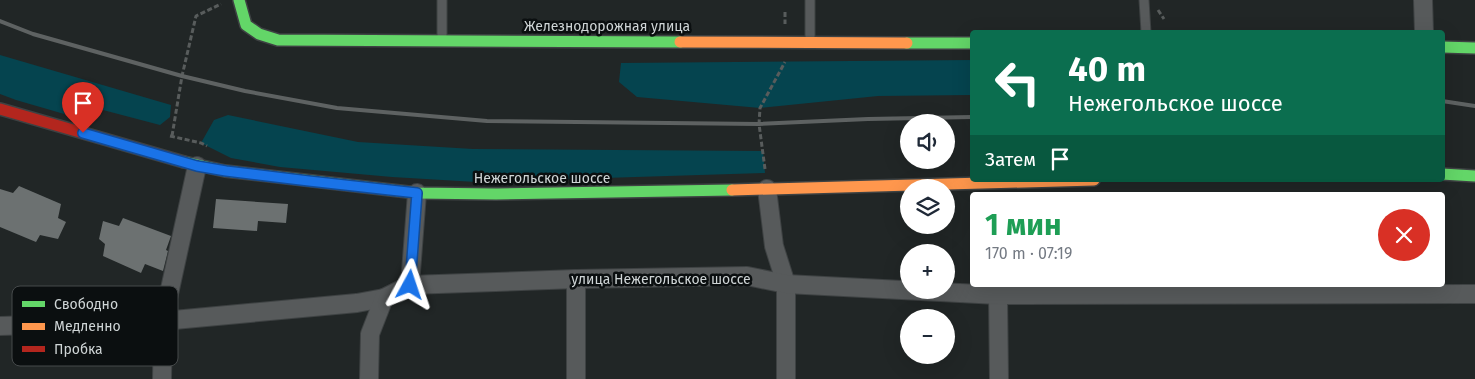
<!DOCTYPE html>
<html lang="ru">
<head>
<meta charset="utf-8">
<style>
  body { margin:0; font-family:"Fira Sans",sans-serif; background:#f2f2f3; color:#1f2937; height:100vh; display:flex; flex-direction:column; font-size:19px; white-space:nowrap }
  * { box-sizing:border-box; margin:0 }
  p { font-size:16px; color:#747a83 }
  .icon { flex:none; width:28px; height:28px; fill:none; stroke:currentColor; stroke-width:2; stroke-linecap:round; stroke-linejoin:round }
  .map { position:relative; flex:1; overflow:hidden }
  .details { position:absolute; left:970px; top:192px; width:475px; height:95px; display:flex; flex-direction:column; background:#fff; border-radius:5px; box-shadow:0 5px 20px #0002 }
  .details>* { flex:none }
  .hud { position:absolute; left:970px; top:30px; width:475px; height:152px; border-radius:5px; box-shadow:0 5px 20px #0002; background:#0b6e4f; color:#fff; overflow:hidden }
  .controls { position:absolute; left:900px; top:114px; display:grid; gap:10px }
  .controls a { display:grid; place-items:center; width:55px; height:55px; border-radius:50%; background:#fff; box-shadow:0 5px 20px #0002; font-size:25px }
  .pin { position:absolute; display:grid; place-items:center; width:42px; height:42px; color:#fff; margin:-51px -21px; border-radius:50% 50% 50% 0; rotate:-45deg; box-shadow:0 0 5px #0007 }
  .pin .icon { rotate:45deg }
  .me { position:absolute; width:55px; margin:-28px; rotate:5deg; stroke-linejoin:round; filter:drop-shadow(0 0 4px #0008) }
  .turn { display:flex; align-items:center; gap:18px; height:105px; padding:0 15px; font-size:22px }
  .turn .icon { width:65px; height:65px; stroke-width:2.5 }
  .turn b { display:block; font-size:35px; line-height:42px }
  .then { display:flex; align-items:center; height:48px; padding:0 15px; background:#0003; gap:10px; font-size:19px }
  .round { display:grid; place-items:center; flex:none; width:52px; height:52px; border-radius:26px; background:#f2f2f3 }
  .overview { display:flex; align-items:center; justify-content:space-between; height:85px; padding:0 15px }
  h1 { font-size:30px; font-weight:700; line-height:38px; color:#1e9e55 }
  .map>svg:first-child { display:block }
  .green { fill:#05444f }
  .building { fill:#6c7171 }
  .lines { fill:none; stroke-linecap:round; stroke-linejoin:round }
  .lane-casing { stroke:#3e4243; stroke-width:11 }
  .street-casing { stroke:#3e4243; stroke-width:20 }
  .fast-casing { stroke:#3e4243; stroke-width:14 }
  .slow-casing { stroke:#3e4243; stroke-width:14 }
  .jam-casing { stroke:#3e4243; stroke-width:14 }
  .path { stroke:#585c5c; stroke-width:3; stroke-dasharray:5 2.5; stroke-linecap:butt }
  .lane { stroke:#575a5b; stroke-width:9 }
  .street { stroke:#575a5b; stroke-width:18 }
  .fast { stroke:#63d668; stroke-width:11 }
  .slow { stroke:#ff974d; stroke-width:11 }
  .jam { stroke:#b3261e; stroke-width:11 }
  .rail { stroke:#5e6262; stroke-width:4 }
  .route-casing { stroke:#114b97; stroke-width:12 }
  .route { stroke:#1a73e8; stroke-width:9 }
  .labels { text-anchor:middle; stroke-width:5; stroke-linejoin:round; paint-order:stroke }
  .street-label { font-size:14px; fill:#cfd5d6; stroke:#0b0f10 }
  .key { fill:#0b0f10; stroke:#464a4b; stroke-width:1 }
  .key-label { font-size:14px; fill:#cfd5d6 }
</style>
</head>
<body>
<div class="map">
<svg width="1475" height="379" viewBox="0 0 1475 379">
  <rect width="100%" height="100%" fill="#212626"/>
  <g class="green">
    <path d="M0 55 171 105 170 117 160 125 103 110 78 118 16 100 0 94Z"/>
    <path d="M972 60V95L878 96 760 108 637 97 619 82 621 63Z"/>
    <path d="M228 115 358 142 473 149 763 151 765 173 476 182 392 177 280 167 231 158 201 143 214 120Z"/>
  </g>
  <g class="building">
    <path d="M19 186 61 204 58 218 66 222 58 239 40 235 36 242 0 227V189L13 193Z"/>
    <path d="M216 199 288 204 286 223 258 221 257 231 213 228Z"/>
    <path d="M123 218 171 236 166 250 168 251 163 271 145 264 141 273 103 256 105 244 99 239 103 221 119 226Z"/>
  </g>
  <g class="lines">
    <defs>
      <g id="lane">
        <path d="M442 0V40"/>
        <path d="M1144 0 1146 32"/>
        <path d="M810 42V0"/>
      </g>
      <g id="street">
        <path d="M1423 0 1424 32"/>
        <path d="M767 189 774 246 786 284V379"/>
        <path d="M410 285 417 193"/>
        <path d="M998 295 999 379"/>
        <path d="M0 326 163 321 357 303 384 298 410 285 576 279 747 276 786 284 998 295 1475 294"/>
        <path d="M162 379 163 321 197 166"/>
        <path d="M369 379 370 334 384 298"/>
        <path d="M576 379V279"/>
      </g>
      <g id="fast">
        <path d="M239 0 246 25 259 34 278 40 680 42"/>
        <path d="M907 43H972"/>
        <path d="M1442 47 1475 48"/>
        <path d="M184 162 225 171 417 193 496 194 732 190"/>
        <path d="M1442 174 1475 176"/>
      </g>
      <g id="slow">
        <path d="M680 42 907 43"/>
        <path d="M732 190 1094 180"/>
      </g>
      <path id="jam" d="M0 109 184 162"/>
    </defs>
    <use href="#lane" class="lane-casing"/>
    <use href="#street" class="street-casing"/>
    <use href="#fast" class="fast-casing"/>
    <use href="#slow" class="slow-casing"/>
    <use href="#jam" class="jam-casing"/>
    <g class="path">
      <path d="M1158 10 1164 19"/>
      <path d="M785 12V24"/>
      <path d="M170 136 201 143 207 146"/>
      <path d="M172 136 182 76 196 16 221 4"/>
      <path d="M765 169 759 124 760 108 785 62"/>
    </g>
    <use href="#lane" class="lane"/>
    <use href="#street" class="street"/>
    <use href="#fast" class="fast"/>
    <use href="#slow" class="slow"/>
    <use href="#jam" class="jam"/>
    <g class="rail">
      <path d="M0 21 33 34 182 76 245 91 337 108 487 121 759 124 868 119 972 117"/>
      <path d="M1442 101 1475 106"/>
    </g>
  </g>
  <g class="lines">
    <defs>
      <path id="route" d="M83 133 197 166 226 171 309 181 417 193 410 285"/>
    </defs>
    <use href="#route" class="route-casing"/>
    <use href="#route" class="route"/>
  </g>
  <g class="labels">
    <g class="street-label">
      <text x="607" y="31">Железнодорожная улица</text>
      <text x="542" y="183">Нежегольское шоссе</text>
      <text x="661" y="284">улица Нежегольское шоссе</text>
    </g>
  </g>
  <rect x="12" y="286" width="166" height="80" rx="8" class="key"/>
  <rect x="22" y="301" width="23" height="6" fill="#63d668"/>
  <rect x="22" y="323" width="23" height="7" fill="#ff974d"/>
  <rect x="22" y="346" width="23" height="6" fill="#b3261e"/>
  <g class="key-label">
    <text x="54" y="309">Свободно</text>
    <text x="54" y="331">Медленно</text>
    <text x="54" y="354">Пробка</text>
  </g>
</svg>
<div class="controls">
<a><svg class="icon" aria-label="sound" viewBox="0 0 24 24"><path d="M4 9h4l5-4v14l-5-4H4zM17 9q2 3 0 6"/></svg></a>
<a><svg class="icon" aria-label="layers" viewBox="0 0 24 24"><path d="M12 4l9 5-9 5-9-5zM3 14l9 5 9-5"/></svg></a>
<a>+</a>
<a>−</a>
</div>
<div class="pin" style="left:83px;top:133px;background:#d93025"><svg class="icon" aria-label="arrive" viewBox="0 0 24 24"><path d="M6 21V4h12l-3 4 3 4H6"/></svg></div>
<svg class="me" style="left:410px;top:285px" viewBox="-20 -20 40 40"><path d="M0-17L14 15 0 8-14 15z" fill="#1a73e8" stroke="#fff" stroke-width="4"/></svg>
<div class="hud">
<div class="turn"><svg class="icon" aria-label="left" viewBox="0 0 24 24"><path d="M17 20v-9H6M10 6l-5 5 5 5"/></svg><div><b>40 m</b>Нежегольское шоссе</div></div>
<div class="then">Затем<svg class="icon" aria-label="arrive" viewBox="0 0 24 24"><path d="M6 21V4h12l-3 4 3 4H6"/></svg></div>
</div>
<section class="details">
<div class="overview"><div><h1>1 мин</h1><p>170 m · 07:19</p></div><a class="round" style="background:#d93025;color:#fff"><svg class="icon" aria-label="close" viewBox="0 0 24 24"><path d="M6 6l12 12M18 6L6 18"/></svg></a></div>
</section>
</div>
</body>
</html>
